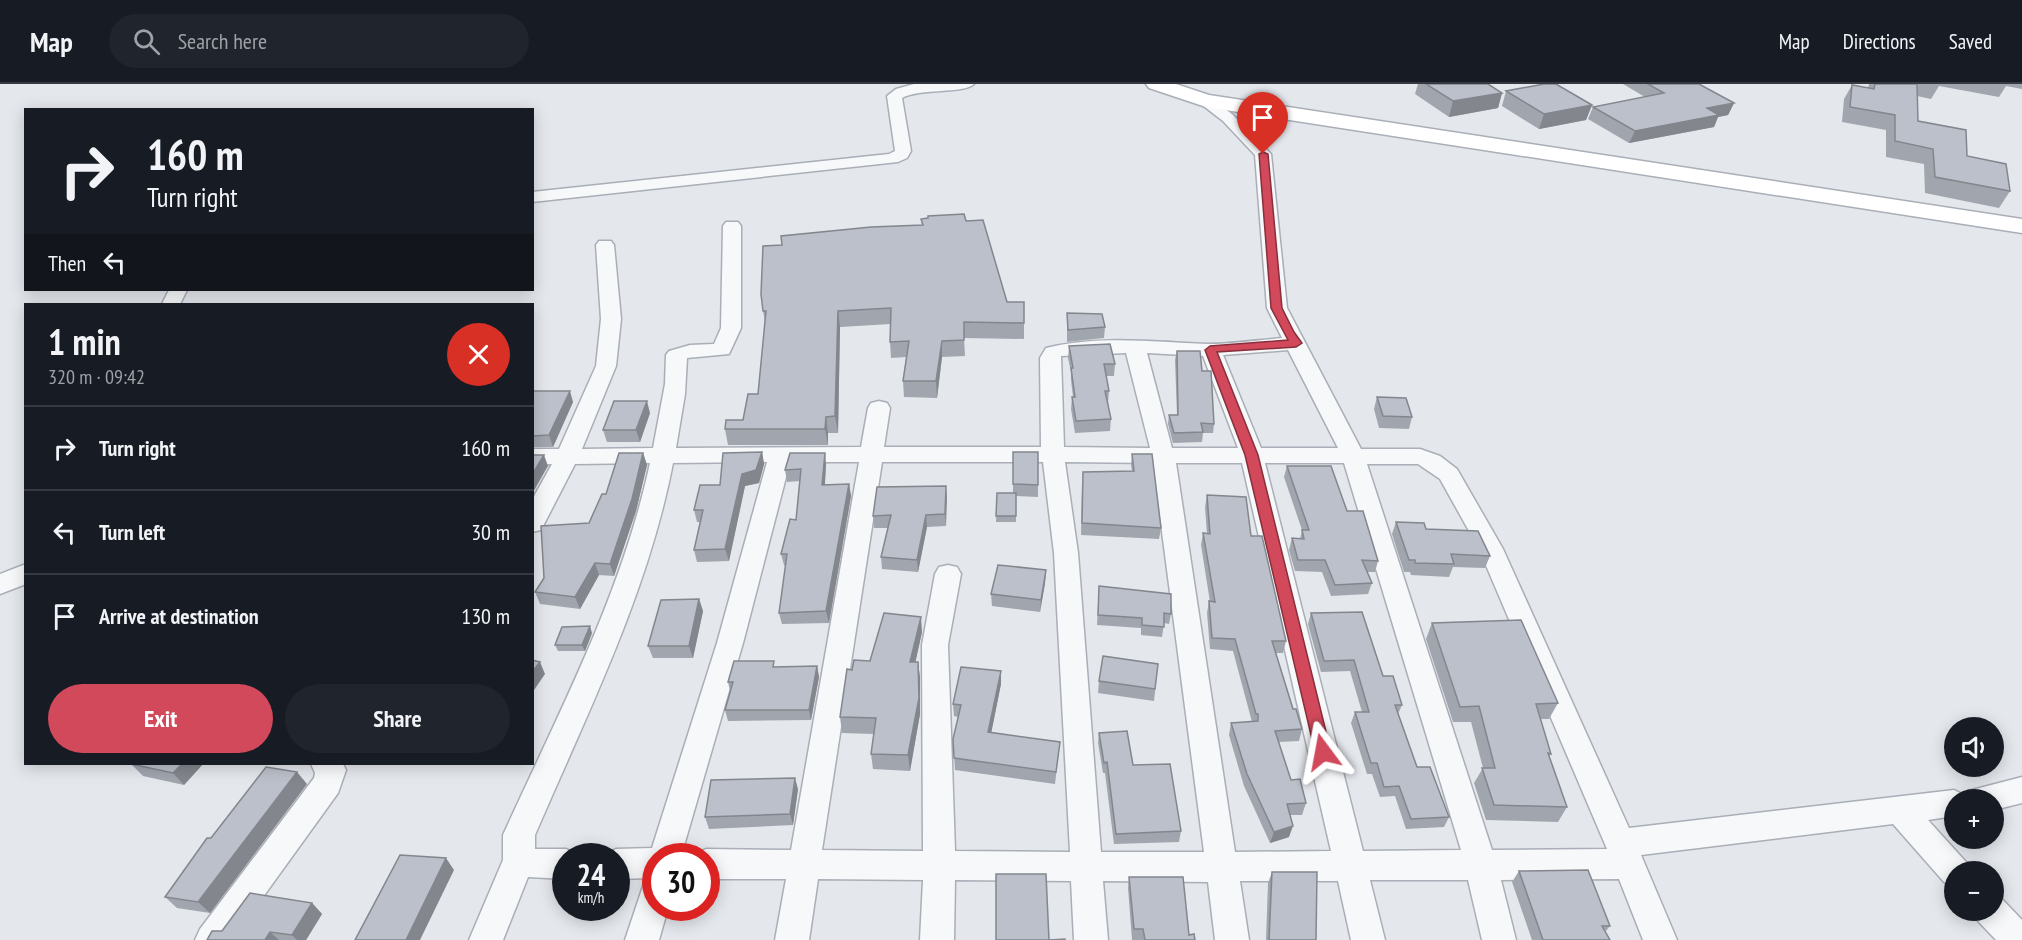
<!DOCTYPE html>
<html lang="en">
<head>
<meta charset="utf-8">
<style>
  body { margin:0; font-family:"PT Sans Narrow",sans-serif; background:#20242c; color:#f1f3f6; height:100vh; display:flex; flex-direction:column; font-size:22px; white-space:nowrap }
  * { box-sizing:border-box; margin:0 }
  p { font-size:20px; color:#9ea1a6 }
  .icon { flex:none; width:33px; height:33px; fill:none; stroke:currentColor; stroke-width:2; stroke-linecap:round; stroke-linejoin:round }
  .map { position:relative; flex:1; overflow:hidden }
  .side { position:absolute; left:24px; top:219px; width:510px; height:462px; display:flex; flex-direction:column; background:#171b24; border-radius:0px; box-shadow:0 3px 15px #0003 }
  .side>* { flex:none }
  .top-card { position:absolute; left:24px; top:24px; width:510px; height:183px; border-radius:0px; box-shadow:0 3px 15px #0003; background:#171b24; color:#f1f3f6; overflow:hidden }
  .controls { position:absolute; left:1944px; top:633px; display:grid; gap:12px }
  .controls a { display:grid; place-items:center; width:60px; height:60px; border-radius:50%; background:#171b24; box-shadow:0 3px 15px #0003; font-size:30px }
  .speed { position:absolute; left:552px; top:759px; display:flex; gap:12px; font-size:30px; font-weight:700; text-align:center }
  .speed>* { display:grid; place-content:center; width:78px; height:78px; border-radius:50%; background:#171b24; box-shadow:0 3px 15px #0003; line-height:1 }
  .speed small { font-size:15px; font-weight:400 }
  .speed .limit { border:9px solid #d22; background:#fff; color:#111 }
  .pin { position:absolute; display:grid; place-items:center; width:51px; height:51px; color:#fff; margin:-62px -26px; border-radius:50% 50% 50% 0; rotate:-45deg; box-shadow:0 0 6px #0007 }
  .pin .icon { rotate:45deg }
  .me { position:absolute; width:66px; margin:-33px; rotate:347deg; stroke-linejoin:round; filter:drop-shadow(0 0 4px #0008) }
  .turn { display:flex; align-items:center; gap:21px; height:126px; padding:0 24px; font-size:27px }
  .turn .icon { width:78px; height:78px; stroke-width:2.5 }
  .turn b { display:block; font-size:42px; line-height:51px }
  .then { display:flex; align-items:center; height:57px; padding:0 24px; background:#0003; gap:12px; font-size:22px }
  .round { display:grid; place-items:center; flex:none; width:63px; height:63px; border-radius:32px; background:#20242c }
  .overview { display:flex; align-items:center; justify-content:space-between; height:102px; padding:0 24px }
  h1 { font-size:36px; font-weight:800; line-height:45px }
  .primary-button { display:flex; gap:12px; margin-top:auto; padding:12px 24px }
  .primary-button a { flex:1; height:69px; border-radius:36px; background:#d1495b; color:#fff; font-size:24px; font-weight:800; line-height:69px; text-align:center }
  .primary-button a+a { background:#20242c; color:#f1f3f6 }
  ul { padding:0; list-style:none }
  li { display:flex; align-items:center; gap:18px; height:84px; padding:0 24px; border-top:2px solid #363941 }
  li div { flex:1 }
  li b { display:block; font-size:22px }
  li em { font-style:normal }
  header { display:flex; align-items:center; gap:36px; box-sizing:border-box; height:84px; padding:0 30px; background:#171b24; border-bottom:2px solid #363941 }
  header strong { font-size:28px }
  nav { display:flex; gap:33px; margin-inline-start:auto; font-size:21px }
  .search { width:420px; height:54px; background:#20242c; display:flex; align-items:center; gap:15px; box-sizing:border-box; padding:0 21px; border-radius:33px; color:#9ea1a6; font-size:22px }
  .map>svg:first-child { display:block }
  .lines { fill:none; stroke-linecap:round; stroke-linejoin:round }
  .street-casing { stroke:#a9aeb7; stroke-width:3 }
  .secondary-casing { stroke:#a9aeb7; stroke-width:3 }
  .street { fill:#f7f8fa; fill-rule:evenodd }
  .secondary { fill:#fff; fill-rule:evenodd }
  .wall { fill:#a1a5ae }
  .shaded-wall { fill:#83868d }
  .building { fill:#bbc0ca; stroke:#83868d; stroke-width:1.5 }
  .route { fill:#d1495b; stroke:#882f3b; stroke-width:1.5 }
</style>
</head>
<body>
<header>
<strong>Map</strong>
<div class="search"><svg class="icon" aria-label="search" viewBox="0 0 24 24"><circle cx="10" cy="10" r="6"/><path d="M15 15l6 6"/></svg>Search here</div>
<nav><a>Map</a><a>Directions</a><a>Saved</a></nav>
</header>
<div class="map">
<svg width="2022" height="856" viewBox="0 0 2022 856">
  <rect width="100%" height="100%" fill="#e4e7ec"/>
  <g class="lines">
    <defs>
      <g id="street">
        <path d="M914 0H974C964 10 920 4 902 14L911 67 907 74 898 78 532 118V108L889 70 895 67 887 12 896 5Z"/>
        <path d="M1206 13 1211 14 1233 31 1271 70 1287 224 1361 365H1420L1440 372 1457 385 1503 465 1629 744 1954 706 1966 712 1968 707 2022 693V719L1994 726V716H1954V732L1928 736 1966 778 1971 788H1954V803L1944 798 1893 740 1641 771 1677 856H1643L1619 795 1501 796 1516 856H1482L1468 796H1370L1385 856H1351L1338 797H1240L1249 856H1215L1208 798 1103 797 1108 856H1074L1071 797 955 796 954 856H920L923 796 818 795 809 856H775L786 795H706V772H693L695 770 706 765 791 766 859 378H790L743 559 681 772H656V824H668L659 856H625L645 796 651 794 616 795V772H603L605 770 616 765 652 764 717 559 767 378 673 379C648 509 587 630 535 751V765H566L577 770 579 772H566V795L528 793 503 856H469L503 776V751C558 630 622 510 650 379L575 380 541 446 532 448V416L552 380 532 381V365H559L596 282 601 235 596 161 599 157H611L614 161 621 235 616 282 582 365 653 364 665 300 666 271 669 267 690 261 714 260 721 244 723 142 726 138H738L741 142V244L729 270 687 274 685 310 676 364 861 363 868 324 871 319 879 317 887 319 890 324 884 363H1041L1040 274 1046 264C1098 251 1155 258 1208 260 1233 260 1258 256 1282 254L1267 224 1255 71 1223 37 1201 20 1199 17ZM1288 266 1338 364H1261L1223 271ZM1126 269 1150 364 1064 363 1061 272ZM1147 269 1203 272 1238 364H1172ZM882 378H1043L1054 469 1070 768 955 767 948 561 961 490 957 483 948 481 939 483 935 490 922 561 923 767 822 766ZM1065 378 1153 379 1204 768H1101L1078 469ZM1176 379H1242L1331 767 1235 768ZM1265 379H1344L1461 766 1363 767ZM1367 380H1418L1440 395 1479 465 1607 765 1492 766Z"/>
        <path d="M169 206H187L180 220H162Z"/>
        <path d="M26 480V500L0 510V490Z"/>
        <path d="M311 680H343L346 686 338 709 232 856H195L200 845 314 694 315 689Z"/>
        <path d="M1994 812 2002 815 2022 836V856H1996L1978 837 1974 826H1994Z"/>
      </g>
      <path id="secondary" d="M1146 0H1176L1209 11 2022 135V149L1206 23 1149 4Z"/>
    </defs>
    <use href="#street" class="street-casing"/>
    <use href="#secondary" class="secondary-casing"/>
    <use href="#street" class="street"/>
    <use href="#secondary" class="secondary"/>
  </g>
  <g class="wall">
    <path d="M1418 0H1488L1502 9 1498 24 1449 33 1415 10Z"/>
    <path d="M1623 0H1699L1734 19 1728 31 1718 33 1714 43 1629 59 1588 35 1593 23 1645 13Z"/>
    <path d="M1869 0H2022V5L2006 2 1999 13 1939 2 1931 15 1917 12 1918 37 1967 72 2010 107 1999 124 1925 109 1924 80 1886 73V46L1842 38 1844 15 1852 1 1868 4Z"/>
    <path d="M1506 7 1592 21 1586 36 1539 45 1502 22Z"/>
    <path d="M921 135 966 137 1007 218H1024V255L964 254 965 272 942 273 937 314 904 313 903 297 906 273 891 274 890 258 891 240 840 243 838 349H828V361H728L725 345 743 336 758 310 765 238 763 227 782 161 922 141Z"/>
    <path d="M1067 229 1105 243 1104 254 1067 258Z"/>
    <path d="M1069 262 1115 280 1114 292H1106L1109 307 1108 319 1111 335 1110 347 1075 349 1071 325 1072 313H1073L1071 296V288L1068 274Z"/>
    <path d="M1177 267 1202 287 1214 340 1213 349H1203L1202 358 1173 359 1168 340 1169 331H1177L1175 276Z"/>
    <path d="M532 307 573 318 553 363H532Z"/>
    <path d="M1377 313 1412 333 1409 345 1379 344 1374 325Z"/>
    <path d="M650 329 640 358H607L603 346Z"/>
    <path d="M762 368 764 380 759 399 745 402 729 477 697 478 694 466 700 438H697L694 426Z"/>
    <path d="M1038 368V413L1016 412V438H996L997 409H1013V400Z"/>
    <path d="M643 369 647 381 636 427 614 492 599 491 580 525 540 520 535 508 589 439 606 410Z"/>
    <path d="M1132 370 1161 444 1159 455 1081 451 1082 399 1132 387 1131 381Z"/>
    <path d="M826 380 825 401 849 400 851 412 829 539 782 540 779 529 786 482 784 481 781 470 796 436 800 397 787 398 785 386Z"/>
    <path d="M1287 382 1347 427 1378 477 1375 488H1367L1372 499 1368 510 1331 512 1322 488 1295 487 1289 466 1292 454 1300 455 1302 446 1284 393Z"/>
    <path d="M946 402V442L927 443 918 488 882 485 881 473 888 444H874L873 432Z"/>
    <path d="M1207 411 1251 452 1286 557 1283 569H1276L1293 625 1302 645 1299 657 1279 658 1291 696 1306 719 1302 731H1290L1289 753 1270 759 1244 702 1229 651 1231 639 1252 638 1233 567 1210 565 1207 529 1209 517 1210 518 1201 461 1203 449 1207 450 1205 423Z"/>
    <path d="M1396 438 1426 445 1490 472 1485 484 1453 483 1449 493 1411 491 1410 488H1404L1392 450Z"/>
    <path d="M1046 486 1045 499 1040 528 992 522 991 510Z"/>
    <path d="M1099 502 1171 530 1169 540 1164 539 1162 553 1141 551V544L1097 541Z"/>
    <path d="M699 515 703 527 693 574H653L648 562Z"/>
    <path d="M1311 529 1383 592 1402 621 1398 630 1417 683 1449 733 1444 743 1406 745 1395 712 1380 713 1372 690H1367L1351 639 1355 628H1362L1350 587 1321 588 1308 540Z"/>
    <path d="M1432 539 1558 619 1549 635H1540L1551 670 1549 672 1567 723 1558 738 1486 736 1474 699 1483 684 1471 638H1453L1426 555Z"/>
    <path d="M922 548 915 578H918L920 594V630L910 687 873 685 871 670 874 650 842 649 840 633 852 586 870 577Z"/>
    <path d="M592 549 585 567H558L555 561Z"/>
    <path d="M1158 580 1154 617 1098 609 1099 597Z"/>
    <path d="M817 582 819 593 811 636 728 637 725 626 730 607 728 598 776 583Z"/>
    <path d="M1001 587V600L991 649 1060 658 1055 700 955 686 953 655 958 633 954 632 953 620Z"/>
    <path d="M1099 649 1133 681 1181 747 1179 758 1114 760 1105 689H1103L1098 659Z"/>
    <path d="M131 680H203L184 701 143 692Z"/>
    <path d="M307 700 210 829 177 824 165 813 211 754Z"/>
    <path d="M798 705 793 741 709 745 705 733Z"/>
    <path d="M1519 787 1610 842 1605 848 1610 856H1532L1512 798Z"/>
    <path d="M1272 788 1316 856H1266L1268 799Z"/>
    <path d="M1129 793 1189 851 1195 856H1132L1128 804Z"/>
    <path d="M312 819 322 830 306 856H207L222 847Z"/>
  </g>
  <g class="shaded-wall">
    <path d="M1502 9 1498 24 1449 33 1453 17Z"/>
    <path d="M1734 19 1728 31 1718 33 1714 43 1629 59 1635 47 1707 24Z"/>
    <path d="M1592 21 1586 36 1539 45 1544 30Z"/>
    <path d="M838 227 840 243 838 349 835 332Z"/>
    <path d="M942 257V273L937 314 936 297Z"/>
    <path d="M570 307 573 318 553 363 549 351Z"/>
    <path d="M647 317 650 329 640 358 636 346Z"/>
    <path d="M826 333 828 349V361L825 345Z"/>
    <path d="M762 368 764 380 759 399 745 402 729 477 725 465 742 390Z"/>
    <path d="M643 369 647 381 636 427 614 492 610 480Z"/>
    <path d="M825 369 826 380 824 413 822 401Z"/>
    <path d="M544 371 548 382 532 410V391Z"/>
    <path d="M849 400 851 412 829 539 826 527Z"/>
    <path d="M946 402 947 414 946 442 945 430Z"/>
    <path d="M926 431 927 443 918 488 917 476Z"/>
    <path d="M595 479 599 491 580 525 575 513Z"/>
    <path d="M1046 486 1045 499 1040 528 1041 516Z"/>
    <path d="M699 515 703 527 693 574 689 562Z"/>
    <path d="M921 533 922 548 912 594 910 578Z"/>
    <path d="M590 542 592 549 585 567 582 561Z"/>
    <path d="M540 578 545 590 532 609V588Z"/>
    <path d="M918 578 920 594V630L910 687 908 671Z"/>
    <path d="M817 582 819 593 811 636 809 626Z"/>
    <path d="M1001 587V600L989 660 988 648Z"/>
    <path d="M182 680H203L184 701 173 689Z"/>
    <path d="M297 688 307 700 210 829 198 818Z"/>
    <path d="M795 694 798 705 793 741 790 730Z"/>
    <path d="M1293 742 1289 753 1270 759 1274 748Z"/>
    <path d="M446 774 454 786 420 856H406Z"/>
    <path d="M312 819 322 830 306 856H297L292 851Z"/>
    <path d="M270 848 279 856H265Z"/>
  </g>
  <g class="building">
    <path d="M1426 0H1488L1502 9 1453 17Z"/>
    <path d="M1544 0H1556L1592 21 1544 30 1506 7Z"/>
    <path d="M1648 0H1699L1734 19 1707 24 1719 31 1635 47 1593 23 1664 9Z"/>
    <path d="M1875 0H1917L1918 37 1966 46 1967 72 2006 80 2010 107 1935 93 1933 65 1895 57V31L1850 23 1852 1 1874 5Z"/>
    <path d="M964 130 966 137 983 136 1007 218H1024V239L964 238V256L942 257 936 297H903L909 257 890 258 891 224 838 227 835 332 826 333 825 345H725L726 336H743L748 310H758L766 227H763L761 210 763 162 782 161 781 152 871 143 923 141 921 135 928 134V132Z"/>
    <path d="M1067 229 1102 230 1105 243 1068 246Z"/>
    <path d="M1110 260 1115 280H1104L1109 307H1105L1111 335 1076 337 1072 313H1075L1071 284H1073L1069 262Z"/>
    <path d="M1177 267H1200L1202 287H1211L1214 340 1201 339 1203 348 1174 349 1169 331H1178Z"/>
    <path d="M532 307H570L549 351 532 352Z"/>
    <path d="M1377 313 1406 314 1412 333 1383 332Z"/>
    <path d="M614 317H647L636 346H603Z"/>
    <path d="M762 368 756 386 742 390 725 465 694 466 703 426H694L700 401H720L723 369Z"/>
    <path d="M1013 368H1038V401L1013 400Z"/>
    <path d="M619 369H643L632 415 610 480 595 479 575 513 535 508 544 494 541 442 589 439 602 410H606Z"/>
    <path d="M790 369H825L822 401 849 400 826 527 779 529 787 470H781L790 435 796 436 801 385 785 386Z"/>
    <path d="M1132 370H1152L1161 444 1082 439 1083 388 1134 387Z"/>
    <path d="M532 371H544L532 391Z"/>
    <path d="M1287 382H1331L1347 427H1363L1378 477 1362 476 1372 499 1335 501 1325 476H1298L1292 454 1304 455 1302 446H1309Z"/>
    <path d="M946 402 945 430 926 431 917 476 881 473 891 431 873 432 877 403Z"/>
    <path d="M997 409H1016V432H996Z"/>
    <path d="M1207 411 1246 413 1251 452H1262L1286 557H1272L1293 625H1296L1302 645 1275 647 1291 696 1300 695 1306 719 1287 720 1293 742 1274 748 1247 690 1231 639 1258 637V630H1256L1235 555 1212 554 1209 517 1215 518 1203 449 1210 450Z"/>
    <path d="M1396 438 1424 439 1426 445 1478 447 1490 472 1451 470 1454 480 1415 479V476H1409Z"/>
    <path d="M998 481 1046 486 1041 516 991 510Z"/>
    <path d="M1099 502 1171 510V530L1164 529V543L1142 541V534L1098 531Z"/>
    <path d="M699 515 689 562H648L661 516Z"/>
    <path d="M1362 528 1383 592H1393L1402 621H1395L1417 683H1430L1449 733 1411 735 1399 702 1384 703 1377 679H1371L1355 628H1369L1354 576 1324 577 1311 529Z"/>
    <path d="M884 529 921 533 910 578H918L919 614 908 671 871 670 876 634 840 633 847 585 852 586 854 576 870 577Z"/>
    <path d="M1521 536 1558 619 1536 620 1551 670 1548 669 1567 723 1494 721 1482 684H1495L1479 622 1460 623 1432 539Z"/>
    <path d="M590 542 582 561H555L562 543Z"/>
    <path d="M1103 572 1158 580 1155 605 1099 597Z"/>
    <path d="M532 576 540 578 532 588Z"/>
    <path d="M734 577H774L773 583 817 582 809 626H725L733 598H728Z"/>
    <path d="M961 583 1001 587 988 648 1060 658 1056 688 954 674 953 655 961 621 953 620Z"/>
    <path d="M1127 647 1133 681 1170 680 1181 747 1116 750 1107 678 1104 679 1099 649Z"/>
    <path d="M131 680H182L173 689Z"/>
    <path d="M266 683 297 688 198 818 165 813 207 754H211Z"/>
    <path d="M795 694 790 730 705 733 711 696Z"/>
    <path d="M400 771 446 774 406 856H355Z"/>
    <path d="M1588 786 1610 842H1602L1610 856H1543L1519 787Z"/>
    <path d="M1272 788H1317L1316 856H1269Z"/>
    <path d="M996 790H1046L1049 856 1065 855V856H996Z"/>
    <path d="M1129 793H1183L1189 851 1194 850 1195 856H1145L1143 845H1134Z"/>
    <path d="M250 809 312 819 292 851 270 848 265 856H207L212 847H222Z"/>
  </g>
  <path class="route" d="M1263 68 1268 70 1282 224 1294 248 1302 259 1296 263 1217 268 1258 371 1331 668 1329 673 1323 675 1317 673 1315 668 1245 371 1205 266 1210 262 1288 256 1271 224 1259 70Z"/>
</svg>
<div class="controls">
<a><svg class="icon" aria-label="sound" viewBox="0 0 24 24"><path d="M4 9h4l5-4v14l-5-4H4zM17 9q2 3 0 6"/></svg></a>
<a>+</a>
<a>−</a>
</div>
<div class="speed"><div>24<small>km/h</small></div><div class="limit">30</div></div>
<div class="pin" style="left:1263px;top:70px;background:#d93025"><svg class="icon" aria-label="arrive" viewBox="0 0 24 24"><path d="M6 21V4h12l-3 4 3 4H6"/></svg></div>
<svg class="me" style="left:1323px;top:668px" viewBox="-20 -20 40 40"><path d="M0-17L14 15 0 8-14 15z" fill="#d1495b" stroke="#fff" stroke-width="4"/></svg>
<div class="top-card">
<div class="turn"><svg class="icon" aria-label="right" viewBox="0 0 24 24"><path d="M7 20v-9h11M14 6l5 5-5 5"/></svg><div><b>160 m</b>Turn right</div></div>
<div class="then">Then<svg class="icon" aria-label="left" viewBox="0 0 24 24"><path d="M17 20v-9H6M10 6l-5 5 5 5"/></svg></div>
</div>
<section class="side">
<div class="overview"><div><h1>1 min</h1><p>320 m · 09:42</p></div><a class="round" style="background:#d93025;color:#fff"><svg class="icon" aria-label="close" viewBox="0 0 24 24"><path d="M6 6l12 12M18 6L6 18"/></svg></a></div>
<ul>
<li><svg class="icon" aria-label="right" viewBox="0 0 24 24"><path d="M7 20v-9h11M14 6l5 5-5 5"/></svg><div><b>Turn right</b></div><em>160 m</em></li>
<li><svg class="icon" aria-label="left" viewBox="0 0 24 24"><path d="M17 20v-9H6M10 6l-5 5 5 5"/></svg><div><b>Turn left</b></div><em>30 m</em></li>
<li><svg class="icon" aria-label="arrive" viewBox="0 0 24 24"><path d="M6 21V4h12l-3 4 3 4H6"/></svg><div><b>Arrive at destination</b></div><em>130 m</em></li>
</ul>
<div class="primary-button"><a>Exit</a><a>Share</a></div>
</section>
</div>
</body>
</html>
